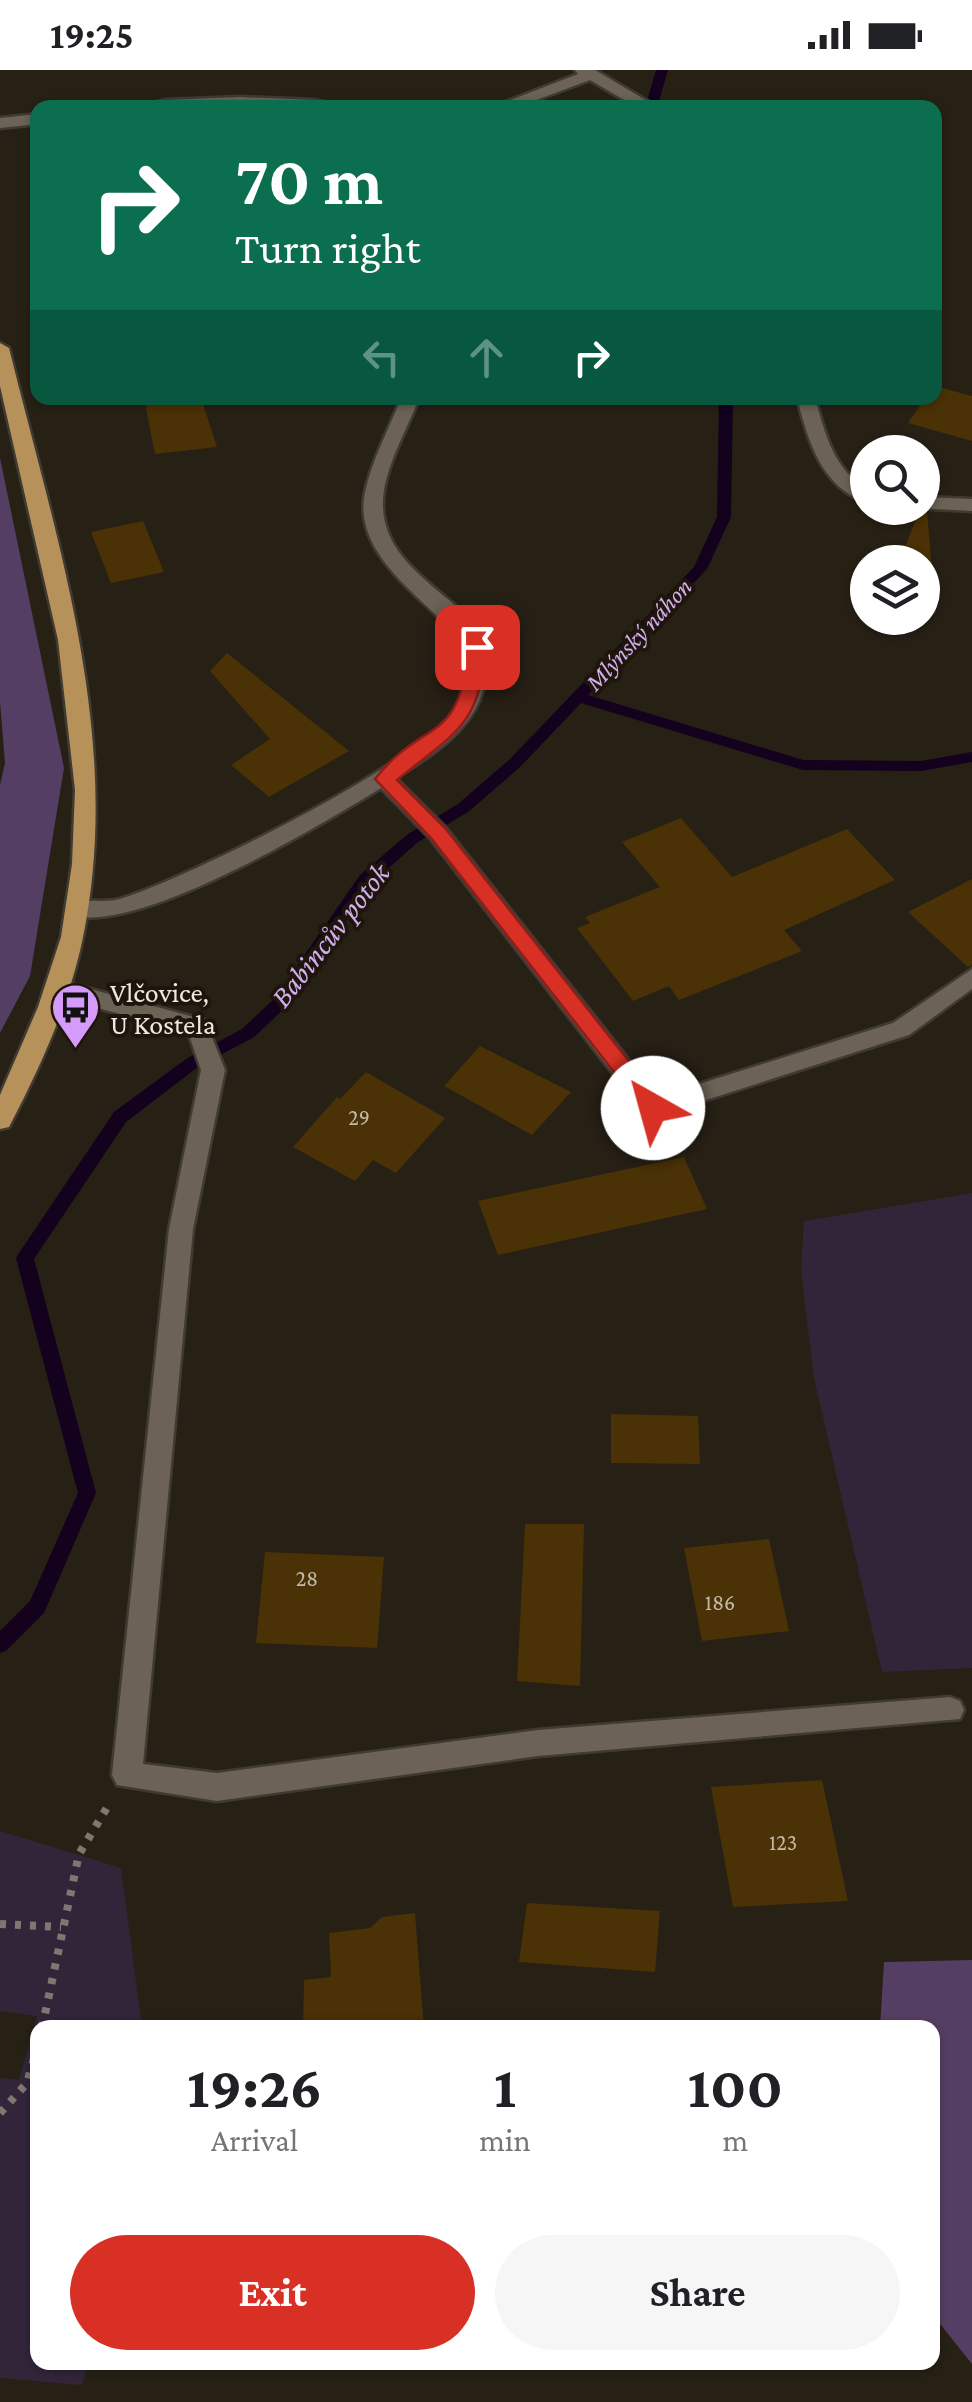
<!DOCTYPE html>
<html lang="en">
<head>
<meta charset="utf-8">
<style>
  body { margin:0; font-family:"Crimson Pro",serif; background:#f6f6f6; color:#202124; height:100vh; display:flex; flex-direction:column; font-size:38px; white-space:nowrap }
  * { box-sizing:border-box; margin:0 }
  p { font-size:32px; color:#757577 }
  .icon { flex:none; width:55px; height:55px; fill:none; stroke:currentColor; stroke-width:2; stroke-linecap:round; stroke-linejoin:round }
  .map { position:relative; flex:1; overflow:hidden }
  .sheet { position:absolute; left:30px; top:1950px; width:910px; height:350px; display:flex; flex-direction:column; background:#fff; border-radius:20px; box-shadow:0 2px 8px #0004 }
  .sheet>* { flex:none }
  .top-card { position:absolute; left:30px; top:30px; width:912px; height:305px; border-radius:20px; box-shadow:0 2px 8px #0004; background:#0b6e4f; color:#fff; overflow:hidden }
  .buttons { position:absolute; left:850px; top:365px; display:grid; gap:20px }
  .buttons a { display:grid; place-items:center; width:90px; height:90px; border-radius:50%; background:#fff; box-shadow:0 2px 8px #0004; font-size:50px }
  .pin { position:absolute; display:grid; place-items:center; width:85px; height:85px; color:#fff; margin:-42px; border-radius:20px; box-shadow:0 5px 15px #0006 }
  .me { position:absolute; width:110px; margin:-55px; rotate:322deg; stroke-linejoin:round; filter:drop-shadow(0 0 8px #0008) }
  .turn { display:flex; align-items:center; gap:35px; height:210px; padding:0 40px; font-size:45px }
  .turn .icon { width:130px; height:130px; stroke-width:2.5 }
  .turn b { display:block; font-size:70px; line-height:85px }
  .lanes { display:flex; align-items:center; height:95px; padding:0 40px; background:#0003; justify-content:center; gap:50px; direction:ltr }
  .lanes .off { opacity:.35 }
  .eta { display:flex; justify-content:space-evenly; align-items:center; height:170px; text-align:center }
  .eta b { font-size:60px; font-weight:700; line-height:70px }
  .cta { display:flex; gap:20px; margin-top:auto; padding:20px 40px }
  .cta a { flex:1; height:115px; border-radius:60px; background:#d93025; color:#fff; font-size:40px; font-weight:700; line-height:115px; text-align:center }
  .cta a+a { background:#f6f6f6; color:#202124 }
  .status { display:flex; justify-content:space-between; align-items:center; height:70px; padding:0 50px; background:#fff; direction:ltr }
  .status svg { height:28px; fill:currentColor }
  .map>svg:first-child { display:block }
  .green { fill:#32253a }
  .forest { fill:#553e63 }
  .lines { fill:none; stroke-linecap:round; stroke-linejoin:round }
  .stream { fill:#13011e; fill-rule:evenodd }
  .building { fill:#4a3106 }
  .street-casing { stroke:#413a33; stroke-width:5 }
  .primary-casing { stroke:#413a33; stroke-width:5 }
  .path { stroke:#7e786f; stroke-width:8; stroke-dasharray:6 9; stroke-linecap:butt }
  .street { fill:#6c6356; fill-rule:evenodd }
  .primary { fill:#b6925a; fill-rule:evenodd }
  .route { fill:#d93025; stroke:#8d1f18; stroke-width:2.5 }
  .labels { text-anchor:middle; stroke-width:8; stroke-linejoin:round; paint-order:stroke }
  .number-label { font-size:22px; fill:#c5baaa }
  .far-water-label { font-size:25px; font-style:italic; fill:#d3aeed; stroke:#1e160c }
  .poi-label { font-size:28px; fill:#eee8e1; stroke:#1e160c; text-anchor:start }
  .water-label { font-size:30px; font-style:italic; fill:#d3aeed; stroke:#1e160c }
</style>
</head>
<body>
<div class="status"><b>19:25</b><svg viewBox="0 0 49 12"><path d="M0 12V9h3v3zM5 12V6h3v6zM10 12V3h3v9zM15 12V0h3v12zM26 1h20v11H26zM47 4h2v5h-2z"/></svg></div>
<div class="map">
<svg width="972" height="2332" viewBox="0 0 972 2332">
  <rect width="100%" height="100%" fill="#272015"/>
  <g class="green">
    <path d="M972 1123V1598L882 1602 814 1308 801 1201 804 1151Z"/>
    <path d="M0 1761 121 1798 142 1957 38 1958V2292L88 2293 82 2315 0 2308V2008L19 2010 37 1946 0 1941Z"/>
  </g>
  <g class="forest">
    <path d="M0 388 64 698 30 906 0 963V715L5 693 0 632Z"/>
    <path d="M972 1890V2294L933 2245 932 1958 880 1957 884 1892Z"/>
  </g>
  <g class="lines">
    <g class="stream">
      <path d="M656 0H668L657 38H645Z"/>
      <path d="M719 328H733L731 447 707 499 588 625 803 690 921 691 972 682V692L921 701 803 700 581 633 520 697 468 742 418 772 372 813 286 937 254 967 198 997 126 1052 34 1189 96 1423 44 1543 7 1580 0 1583V1561L30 1531 78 1423 16 1188 19 1183 114 1042 186 989 242 959 274 929 360 805 408 764 458 734 510 689 694 497 717 447Z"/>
    </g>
  </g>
  <g class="building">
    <path d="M935 316 972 326V371L908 353 925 328H935Z"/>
    <path d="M144 328H201L217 377 155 384Z"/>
    <path d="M919 442H927L936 543 922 542V492H899Z"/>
    <path d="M143 451 164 502 111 513 91 462Z"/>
    <path d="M227 583 349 681 269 727 231 695 270 669 210 601Z"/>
    <path d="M681 748 732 807 847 759 895 810 784 860 802 881 679 930 669 916 633 931 577 858 590 853 585 847 660 817 622 772Z"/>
    <path d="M972 809V895L968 897 908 842Z"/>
    <path d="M480 976 571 1022 532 1065 444 1016Z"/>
    <path d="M366 1002 445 1048 396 1103 373 1090 355 1111 293 1077 337 1027 340 1029Z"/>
    <path d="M684 1087 707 1139 498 1185 478 1131Z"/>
    <path d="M611 1344 698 1346 700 1394 611 1393Z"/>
    <path d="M525 1454H584L580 1616 517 1611Z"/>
    <path d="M769 1469 789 1561 702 1571 684 1478Z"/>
    <path d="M265 1482 384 1487 377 1578 256 1573Z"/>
    <path d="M822 1710 848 1831 733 1837 711 1717Z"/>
    <path d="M527 1833 660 1841 655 1902 519 1892Z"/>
    <path d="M415 1843 424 1958H303L304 1910 331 1907 329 1863 370 1858 382 1847Z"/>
  </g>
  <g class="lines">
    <defs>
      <g id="street">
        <path d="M575 0H595L659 38H638L590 10 515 38H490L578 4Z"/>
        <path d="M240 27 315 30 349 38H132L166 30Z"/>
        <path d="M38 44V54L0 58V48Z"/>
        <path d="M401 328H419C407 361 381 402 383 438 386 505 472 529 487 577 490 585 487 599 486 608 478 657 435 683 396 708L446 758 658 1027 893 953 972 899V919L909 965 653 1047 645 1045 430 768 381 718C319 756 138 865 70 845L67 839 70 833C87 828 106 834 123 828 189 807 423 692 456 638 466 621 467 597 467 578 433 532 351 489 365 422 372 390 389 359 401 328Z"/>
        <path d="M797 328H815C825 363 833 400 868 419V433C821 418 808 370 797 328Z"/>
        <path d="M922 427 972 429V441L916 438H922Z"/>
        <path d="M57 910 205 950 225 1000 193 1159 143 1694 217 1703 538 1660 950 1627 960 1631 964 1640 960 1649 538 1686 217 1731 117 1715 112 1705 169 1159 201 1000 188 962 49 925 45 919 49 913Z"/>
      </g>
      <path id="primary" d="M0 273 9 278C56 469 124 668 83 867 70 932 40 998 9 1057L0 1059V1025L38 937 61 867 72 794 75 720 58 570 0 316Z"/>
    </defs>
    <use href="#street" class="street-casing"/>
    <use href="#primary" class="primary-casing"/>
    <g class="path">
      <path d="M0 1854 61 1857"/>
      <path d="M42 1958 79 1784 108 1736"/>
      <path d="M0 2043 27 2013 38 1974"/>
    </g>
    <use href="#street" class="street"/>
    <use href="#primary" class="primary"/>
  </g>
  <path class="route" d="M477 571 486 577C480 657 455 662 397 710L445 758 661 1032V1043H646L431 768 375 709C424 646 460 678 468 577Z"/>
  <defs>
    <symbol id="bus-pin" viewBox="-11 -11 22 30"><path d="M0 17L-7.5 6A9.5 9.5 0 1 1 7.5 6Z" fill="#d59bfb" stroke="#1e160c"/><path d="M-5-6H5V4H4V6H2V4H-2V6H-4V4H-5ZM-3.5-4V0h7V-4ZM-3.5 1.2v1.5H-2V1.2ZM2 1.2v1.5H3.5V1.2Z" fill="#111"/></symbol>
  </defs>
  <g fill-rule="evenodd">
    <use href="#bus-pin" x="48" y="910" width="55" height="75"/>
  </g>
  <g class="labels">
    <g class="number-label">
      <text x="359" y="1055">29</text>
      <text x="307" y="1516">28</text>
      <text x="720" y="1540">186</text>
      <text x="783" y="1780">123</text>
    </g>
    <g class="far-water-label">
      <text transform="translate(638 564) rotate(-47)" y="9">Mlýnský náhon</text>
    </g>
    <g class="poi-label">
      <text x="110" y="932">Vlčovice,<tspan x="110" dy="32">U Kostela</tspan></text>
    </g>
    <g class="water-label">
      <text transform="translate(330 865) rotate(-52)" y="10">Babincův potok</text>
    </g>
  </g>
</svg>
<div class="buttons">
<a><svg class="icon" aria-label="search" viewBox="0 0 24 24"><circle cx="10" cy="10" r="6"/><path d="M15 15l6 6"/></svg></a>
<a><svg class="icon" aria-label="layers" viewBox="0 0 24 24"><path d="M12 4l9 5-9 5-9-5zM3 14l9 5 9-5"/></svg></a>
</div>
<div class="pin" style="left:477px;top:577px;background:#d93025"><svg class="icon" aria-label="arrive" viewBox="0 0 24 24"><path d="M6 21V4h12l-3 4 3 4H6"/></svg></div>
<svg class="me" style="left:653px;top:1038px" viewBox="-20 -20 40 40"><circle r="19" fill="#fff"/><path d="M0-13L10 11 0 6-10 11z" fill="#d93025"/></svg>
<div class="top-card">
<div class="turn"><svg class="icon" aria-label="right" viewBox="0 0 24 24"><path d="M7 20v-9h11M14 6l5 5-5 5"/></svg><div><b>70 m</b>Turn right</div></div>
<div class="lanes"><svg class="icon off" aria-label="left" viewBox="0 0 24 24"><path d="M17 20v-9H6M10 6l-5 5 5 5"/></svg><svg class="icon off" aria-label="ahead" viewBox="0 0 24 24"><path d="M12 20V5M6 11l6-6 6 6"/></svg><svg class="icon" aria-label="right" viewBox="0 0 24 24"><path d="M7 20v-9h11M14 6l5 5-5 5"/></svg></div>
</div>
<section class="sheet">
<div class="eta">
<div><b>19:26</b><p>Arrival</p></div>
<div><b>1</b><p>min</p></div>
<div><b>100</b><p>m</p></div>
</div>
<div class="cta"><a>Exit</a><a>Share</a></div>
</section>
</div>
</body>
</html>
